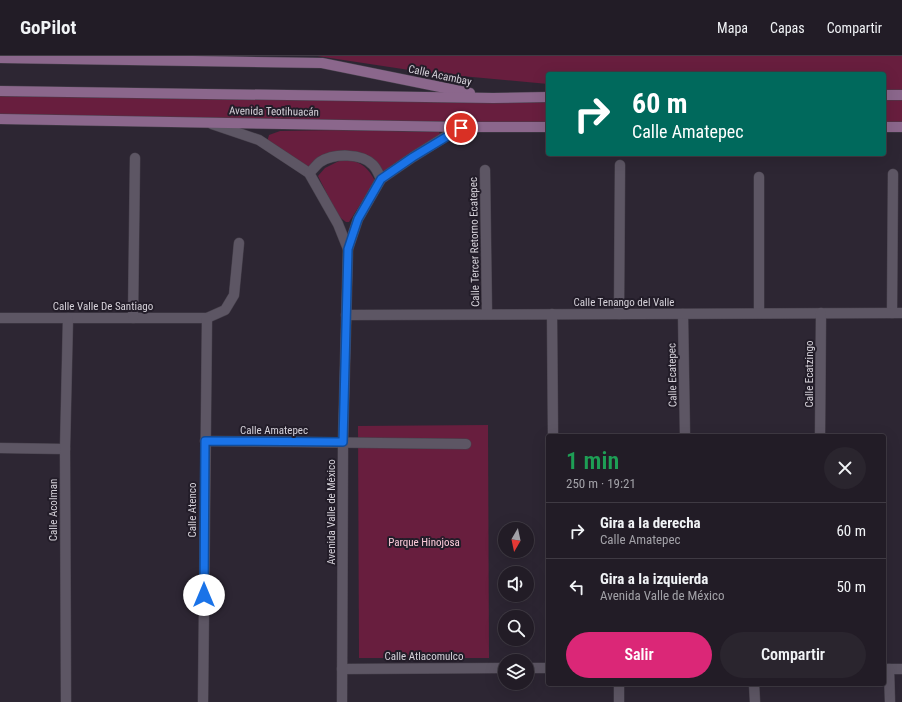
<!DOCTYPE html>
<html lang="es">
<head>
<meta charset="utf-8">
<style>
  body { margin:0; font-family:"Roboto Condensed",sans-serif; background:#2a252e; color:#f1f3f6; height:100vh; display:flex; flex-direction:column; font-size:15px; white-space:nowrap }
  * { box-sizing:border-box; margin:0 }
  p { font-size:13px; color:#a2a1a7 }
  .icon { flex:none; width:22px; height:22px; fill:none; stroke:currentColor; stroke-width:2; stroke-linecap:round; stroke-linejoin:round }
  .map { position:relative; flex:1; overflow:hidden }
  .side { position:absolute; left:546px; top:378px; width:340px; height:252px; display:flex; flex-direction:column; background:#221c26; border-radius:4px; box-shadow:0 4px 16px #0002,0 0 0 1px #3f3a43 }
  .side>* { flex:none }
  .guide { position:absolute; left:546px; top:16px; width:340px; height:84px; border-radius:4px; box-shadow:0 4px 16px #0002,0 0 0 1px #3f3a43; background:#00695c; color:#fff; overflow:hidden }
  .needle { width:26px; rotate:189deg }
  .fabs { position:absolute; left:498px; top:466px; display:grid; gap:8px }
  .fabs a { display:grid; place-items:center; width:36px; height:36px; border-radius:50%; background:#221c26; box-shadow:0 4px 16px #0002,0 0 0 1px #3f3a43; font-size:20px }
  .pin { position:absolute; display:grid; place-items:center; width:34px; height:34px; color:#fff; margin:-17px; border:2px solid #fff; border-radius:50%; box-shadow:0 1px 4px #0007 }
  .me { position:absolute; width:44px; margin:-22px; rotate:0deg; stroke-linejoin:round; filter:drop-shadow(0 0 3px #0008) }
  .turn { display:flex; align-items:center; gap:14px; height:84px; padding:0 20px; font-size:18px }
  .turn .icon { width:52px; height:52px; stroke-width:2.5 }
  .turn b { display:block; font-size:28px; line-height:34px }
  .round { display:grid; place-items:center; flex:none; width:42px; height:42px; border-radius:21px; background:#2a252e }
  .head { display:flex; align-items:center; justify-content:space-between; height:68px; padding:0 20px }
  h1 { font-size:24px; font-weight:600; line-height:30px; color:#1e9e55 }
  .button { display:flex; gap:8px; margin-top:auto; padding:8px 20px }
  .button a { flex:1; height:46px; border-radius:24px; background:#db2777; color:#fff; font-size:16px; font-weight:600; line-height:46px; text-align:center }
  .button a+a { background:#2a252e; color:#f1f3f6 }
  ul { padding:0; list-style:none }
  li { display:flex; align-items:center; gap:12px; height:56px; padding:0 20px; border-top:1px solid #3f3a43 }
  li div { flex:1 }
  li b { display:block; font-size:15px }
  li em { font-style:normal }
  header { display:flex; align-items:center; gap:24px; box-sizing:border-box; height:56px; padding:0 20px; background:#221c26; border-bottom:1px solid #3f3a43 }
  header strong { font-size:19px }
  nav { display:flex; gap:22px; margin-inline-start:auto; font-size:14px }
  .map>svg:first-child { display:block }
  .green { fill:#681e3e }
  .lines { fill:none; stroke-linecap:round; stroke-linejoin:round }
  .street-casing { stroke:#47414c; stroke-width:11 }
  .secondary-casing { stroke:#47414c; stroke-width:11 }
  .street { stroke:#5d5664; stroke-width:10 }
  .secondary { stroke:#8b678c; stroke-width:10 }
  .route-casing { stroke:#114b97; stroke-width:10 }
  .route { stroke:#1a73e8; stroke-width:7 }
  .labels { text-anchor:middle; stroke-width:4; stroke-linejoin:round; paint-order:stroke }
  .street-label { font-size:11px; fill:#d5d1d9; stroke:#231d29 }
  .park-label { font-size:11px; fill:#fbcad9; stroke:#231d29 }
</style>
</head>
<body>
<header>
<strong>GoPilot</strong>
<nav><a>Mapa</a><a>Capas</a><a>Compartir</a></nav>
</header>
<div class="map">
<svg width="902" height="646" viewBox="0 0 902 646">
  <rect width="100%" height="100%" fill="#2d2633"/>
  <g class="green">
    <path d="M317 0H902V34H884V18H548V28L429 17Z"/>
    <path d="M0 37 548 44V69L0 60Z"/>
    <path d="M884 41 902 42V68H884Z"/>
    <path d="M337 74 439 76 440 78 382 119 350 97 309 115 267 86 269 79 280 75Z"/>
    <path d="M343 103C360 105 367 110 375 125L349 166H346L338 160 318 120 325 112Z"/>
    <path d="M488 369 489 602H359L358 370Z"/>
  </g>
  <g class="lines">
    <defs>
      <g id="street">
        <path d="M212 68 259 84 309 117 338 168 348 193"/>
        <path d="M485 114 487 258"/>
        <path d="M309 117C313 114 316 109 320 106 334 97 362 97 373 109 377 113 379 119 381 123"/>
        <path d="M759 121V257"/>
        <path d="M892 257 893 118"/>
        <path d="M552 258 553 380"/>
        <path d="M619 258 620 109"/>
        <path d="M683 258 685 380"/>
        <path d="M346 259 902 257"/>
        <path d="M0 262H207L225 254 234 239 239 187"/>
        <path d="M133 262 135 102"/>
        <path d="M820 380 821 257"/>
        <path d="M205 385 466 388"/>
        <path d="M0 392 65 393"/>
        <path d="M527 612H548"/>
        <path d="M342 613 505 612"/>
        <path d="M884 613H902"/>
        <path d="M889 613 890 646"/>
        <path d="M754 628 755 646"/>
        <path d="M66 646 65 393 68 262"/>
        <path d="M203 646 207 262"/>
        <path d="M342 646 343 386 348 193 358 163 381 123 413 101 461 71"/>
        <path d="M619 646V628"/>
      </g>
      <g id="secondary">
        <path d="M0 2 322 7 470 37"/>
        <path d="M0 35 493 42 548 41"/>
        <path d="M884 39H902"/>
        <path d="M0 63 461 71H548"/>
        <path d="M884 71H902"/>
      </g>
    </defs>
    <use href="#street" class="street-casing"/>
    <use href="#secondary" class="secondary-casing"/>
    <use href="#street" class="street"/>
    <use href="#secondary" class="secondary"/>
  </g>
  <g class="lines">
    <defs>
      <path id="route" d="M204 539 205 385 343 386 348 193 358 163 381 123 413 101 461 72"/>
    </defs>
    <use href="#route" class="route-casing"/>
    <use href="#route" class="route"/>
  </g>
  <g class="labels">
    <g class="street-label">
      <text transform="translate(440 19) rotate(12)" y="4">Calle Acambay</text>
      <text transform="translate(274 55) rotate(1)" y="4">Avenida Teotihuacán</text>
      <text transform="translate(474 186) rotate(-91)" y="4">Calle Tercer Retorno Ecatepec</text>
      <text x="624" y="250">Calle Tenango del Valle</text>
      <text x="103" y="254">Calle Valle De Santiago</text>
      <text transform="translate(809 318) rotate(-90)" y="4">Calle Ecatzingo</text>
      <text transform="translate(672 319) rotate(-91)" y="4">Calle Ecatepec</text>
      <text x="274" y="378">Calle Amatepec</text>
      <text transform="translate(53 454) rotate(-90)" y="4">Calle Acolman</text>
      <text transform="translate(192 454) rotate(-90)" y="4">Calle Atenco</text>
      <text transform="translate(331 456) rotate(-90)" y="4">Avenida Valle de México</text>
      <text x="424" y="604">Calle Atlacomulco</text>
    </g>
    <g class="park-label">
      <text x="424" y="490">Parque Hinojosa</text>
    </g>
  </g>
</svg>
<div class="fabs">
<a><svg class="needle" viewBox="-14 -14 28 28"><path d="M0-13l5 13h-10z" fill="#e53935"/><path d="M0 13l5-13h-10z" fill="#a2a1a7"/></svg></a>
<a><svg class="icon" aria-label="sound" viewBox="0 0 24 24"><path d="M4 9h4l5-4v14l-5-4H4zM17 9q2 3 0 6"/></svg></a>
<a><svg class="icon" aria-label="search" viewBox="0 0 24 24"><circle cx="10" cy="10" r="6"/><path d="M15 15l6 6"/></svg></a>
<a><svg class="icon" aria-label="layers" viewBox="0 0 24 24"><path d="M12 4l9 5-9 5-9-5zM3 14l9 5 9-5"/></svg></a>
</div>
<div class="pin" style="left:461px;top:72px;background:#d93025"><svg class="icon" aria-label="arrive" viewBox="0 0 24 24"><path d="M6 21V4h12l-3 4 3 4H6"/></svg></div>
<svg class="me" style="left:204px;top:539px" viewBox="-20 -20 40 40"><circle r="19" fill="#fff"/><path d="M0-13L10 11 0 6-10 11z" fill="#1a73e8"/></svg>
<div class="guide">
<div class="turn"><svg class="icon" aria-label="right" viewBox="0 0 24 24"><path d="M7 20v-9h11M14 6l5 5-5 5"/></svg><div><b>60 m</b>Calle Amatepec</div></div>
</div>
<section class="side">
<div class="head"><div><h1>1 min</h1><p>250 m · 19:21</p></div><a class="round"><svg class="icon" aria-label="close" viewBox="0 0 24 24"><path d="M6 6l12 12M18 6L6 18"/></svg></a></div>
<ul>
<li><svg class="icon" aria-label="right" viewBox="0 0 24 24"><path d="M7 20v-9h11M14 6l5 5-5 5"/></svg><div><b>Gira a la derecha</b><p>Calle Amatepec</p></div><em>60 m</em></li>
<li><svg class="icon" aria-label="left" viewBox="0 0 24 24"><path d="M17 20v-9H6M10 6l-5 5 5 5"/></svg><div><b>Gira a la izquierda</b><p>Avenida Valle de México</p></div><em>50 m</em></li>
</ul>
<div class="button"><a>Salir</a><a>Compartir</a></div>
</section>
</div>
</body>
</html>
